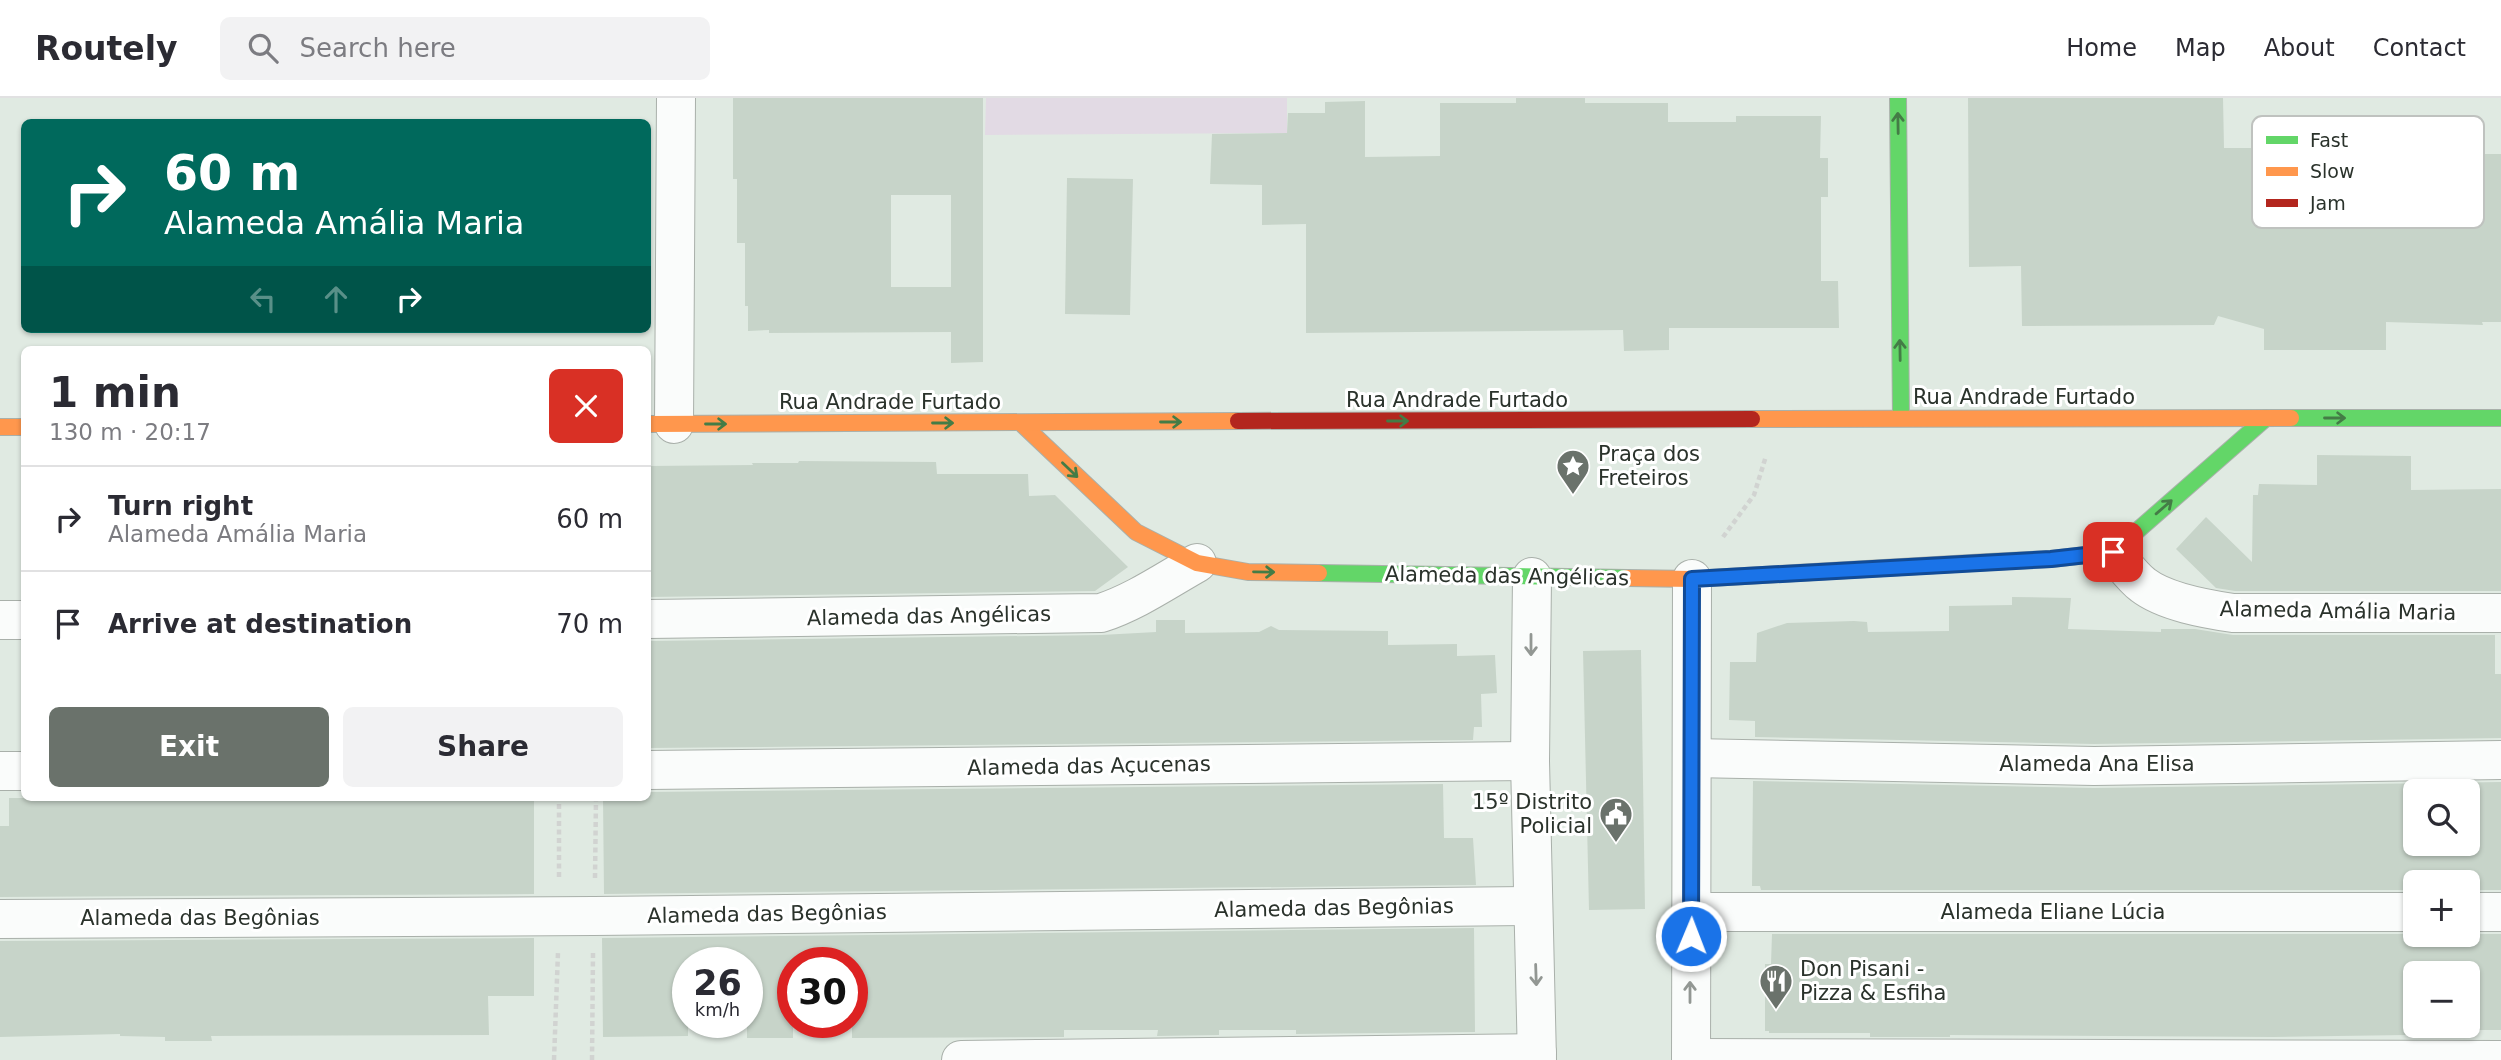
<!DOCTYPE html>
<html lang="en">
<head>
<meta charset="utf-8">
<style>
  body { margin:0; font-family:"DejaVu Sans",sans-serif; background:#f2f2f3; color:#2b2b33; height:100vh; display:flex; flex-direction:column; font-size:26px; white-space:nowrap }
  * { box-sizing:border-box; margin:0 }
  p { font-size:23px; color:#7c7c81 }
  .icon { flex:none; width:38px; height:38px; fill:none; stroke:currentColor; stroke-width:2; stroke-linecap:round; stroke-linejoin:round }
  .map { position:relative; flex:1; overflow:hidden }
  .sheet { position:absolute; left:21px; top:248px; width:630px; height:455px; display:flex; flex-direction:column; background:#fff; border-radius:10px; box-shadow:0 2px 5px #0004 }
  .sheet>* { flex:none }
  .top-card { position:absolute; left:21px; top:21px; width:630px; height:214px; border-radius:10px; box-shadow:0 2px 5px #0004; background:#00695c; color:#fff; overflow:hidden }
  .buttons { position:absolute; left:2403px; top:681px; display:grid; gap:14px }
  .buttons a { display:grid; place-items:center; width:77px; height:77px; border-radius:10px; background:#fff; box-shadow:0 2px 5px #0004; font-size:35px }
  .speed { position:absolute; left:672px; top:849px; display:flex; gap:14px; font-size:35px; font-weight:700; text-align:center }
  .speed>* { display:grid; place-content:center; width:91px; height:91px; border-radius:50%; background:#fff; box-shadow:0 2px 5px #0004; line-height:1 }
  .speed small { font-size:18px; font-weight:400 }
  .speed .limit { border:10px solid #d22; background:#fff; color:#111 }
  .pin { position:absolute; display:grid; place-items:center; width:60px; height:60px; color:#fff; margin:-30px; border-radius:14px; box-shadow:0 4px 10px #0006 }
  .me { position:absolute; width:77px; margin:-38px; rotate:1deg; stroke-linejoin:round; filter:drop-shadow(0 0 5px #0008) }
  .turn { display:flex; align-items:center; gap:24px; height:147px; padding:0 28px; font-size:32px }
  .turn .icon { width:91px; height:91px; stroke-width:2.5 }
  .turn b { display:block; font-size:49px; line-height:60px }
  .lanes { display:flex; align-items:center; height:66px; padding:0 28px; background:#0003; justify-content:center; gap:35px; direction:ltr }
  .lanes .off { opacity:.35 }
  .round { display:grid; place-items:center; flex:none; width:74px; height:74px; border-radius:10px; background:#f2f2f3 }
  .summary { display:flex; align-items:center; justify-content:space-between; height:119px; padding:0 28px }
  h1 { font-size:42px; font-weight:600; line-height:52px }
  .action { display:flex; gap:14px; margin-top:auto; padding:14px 28px }
  .action a { flex:1; height:80px; border-radius:10px; background:#6a726b; color:#fff; font-size:28px; font-weight:600; line-height:80px; text-align:center }
  .action a+a { background:#f2f2f3; color:#2b2b33 }
  ul { padding:0; list-style:none }
  li { display:flex; align-items:center; gap:21px; height:105px; padding:0 28px; border-top:2px solid #e1e1e2 }
  li div { flex:1 }
  li b { display:block; font-size:26px }
  li em { font-style:normal }
  header { display:flex; align-items:center; gap:42px; box-sizing:border-box; height:98px; padding:0 35px; background:#fff; border-bottom:2px solid #e1e1e2 }
  header strong { font-size:33px }
  nav { display:flex; gap:38px; margin-inline-start:auto; font-size:24px }
  .search { width:490px; height:63px; background:#f2f2f3; display:flex; align-items:center; gap:18px; box-sizing:border-box; padding:0 24px; border-radius:10px; color:#7c7c81; font-size:26px }
  .map>svg:first-child { display:block }
  .green { fill:#e2dae4 }
  .building { fill:#c7d4c9; fill-rule:evenodd }
  .lines { fill:none; stroke-linecap:round; stroke-linejoin:round }
  .street-casing { stroke:#a9b0aa; stroke-width:40 }
  .fast-casing { stroke:#a9b0aa; stroke-width:18 }
  .slow-casing { stroke:#a9b0aa; stroke-width:18 }
  .jam-casing { stroke:#a9b0aa; stroke-width:18 }
  .path { stroke:#d1d3d1; stroke-width:4.5; stroke-dasharray:5 3.5; stroke-linecap:butt }
  .street { stroke:#fafcfb; stroke-width:38 }
  .fast { stroke:#63d668; stroke-width:16 }
  .slow { stroke:#ff974d; stroke-width:16 }
  .jam { stroke:#b3261e; stroke-width:16 }
  .oneway { stroke:#447c46 }
  .oneway2 { stroke:#929793 }
  .route-casing { stroke:#114b97; stroke-width:18 }
  .route { stroke:#1a73e8; stroke-width:12 }
  .labels { text-anchor:middle; stroke-width:6; stroke-linejoin:round; paint-order:stroke }
  .street-label { font-size:21px; fill:#2a322b; stroke:#fff }
  .poi-label { font-size:21px; fill:#2a322b; stroke:#fff; text-anchor:start }
  .key { fill:#fff; stroke:#bfc2bf; stroke-width:2 }
  .key-label { font-size:19px; fill:#2a322b }
</style>
</head>
<body>
<header>
<strong>Routely</strong>
<div class="search"><svg class="icon" aria-label="search" viewBox="0 0 24 24"><circle cx="10" cy="10" r="6"/><path d="M15 15l6 6"/></svg>Search here</div>
<nav><a>Home</a><a>Map</a><a>About</a><a>Contact</a></nav>
</header>
<div class="map">
<svg width="2501" height="962" viewBox="0 0 2501 962">
  <rect width="100%" height="100%" fill="#e0eae2"/>
  <path class="green" d="M986 0H1287V35L985 37Z"/>
  <g class="building">
    <path d="M733 0H983V264L951 265V234L769 235V232L748 233V208H745V145H737V81H733ZM891 97H951V189H891Z"/>
    <path d="M1516 0H1585V5H1668V24H1736V18H1821L1820 60H1828V99H1821V183H1838L1839 230H1669V252L1624 253 1623 232 1306 235V126L1262 127V87L1210 86 1212 36 1287 35 1288 15H1325V4L1365 3V59L1440 58V5H1516Z"/>
    <path d="M1968 0H2223L2224 50H2376V57H2445V53H2481L2482 56H2501V224H2482L2483 227 2386 224V252H2264V231L2218 218 2214 227 2022 228 2021 168 1969 169Z"/>
    <path d="M1067 80 1133 81 1130 217 1065 216Z"/>
    <path d="M2317 357 2411 358V392L2501 391V493H2235L2216 490 2176 451 2206 419 2252 464 2253 397H2258L2259 386 2317 387Z"/>
    <path d="M799 363 936 364 937 376H1028L1029 398 1055 397 1128 469 1095 493 648 499V368L753 367 752 365H798Z"/>
    <path d="M2012 499 2071 500 2068 531 2161 534V531H2195L2233 537H2495V576H2501V640L2094 646 1755 639V623L1729 622 1730 564H1756L1757 535 1787 525 1854 523 1867 524 1868 534 1949 533V508L2012 507Z"/>
    <path d="M1156 522H1185V535L1259 534 1271 528 1279 532 1388 533V547L1457 546V558L1495 557 1497 595 1481 596 1482 629H1474L1473 642 648 650V543L1101 537 1156 534Z"/>
    <path d="M1641 552 1645 811 1589 812 1583 553Z"/>
    <path d="M1753 683 2094 690 2501 684V792H2468V784H2415V792H1761L1760 788H1752ZM2415 693H2468V746H2415Z"/>
    <path d="M1443 686 1444 740H1473L1476 787 604 796 603 700H648V694Z"/>
    <path d="M9 700H534V796L0 799V728H9Z"/>
    <path d="M1474 830 1475 934 1296 936V932H1219V937L1157 938 1158 932H1064V939L852 940V864H793V940H747V864H688V938L603 939 602 840Z"/>
    <path d="M1772 836H2501V932H2475V936L2273 939 1950 937V939H1870V935H1769V933H1765V866H1771ZM2415 875H2468V928H2415Z"/>
    <path d="M534 840V898H488L489 937 211 938 212 943H165V939L120 938V936L0 939V843Z"/>
  </g>
  <g class="lines">
    <defs>
      <g id="street">
        <path d="M674 326 676 0"/>
        <path d="M2113 454C2122 464 2132 479 2143 487 2165 504 2206 511 2233 515H2501"/>
        <path d="M1532 479 1530 663 1537 962"/>
        <path d="M648 521 1101 515C1135 504 1165 483 1197 465"/>
        <path d="M0 522H24"/>
        <path d="M1692 660 2094 668 2501 662"/>
        <path d="M648 672 1530 663"/>
        <path d="M0 673H24"/>
        <path d="M1691 814H2415"/>
        <path d="M2468 814H2501"/>
        <path d="M0 821 594 818 1533 808"/>
        <path d="M1691 960 2501 962"/>
        <path d="M961 962 1537 955"/>
        <path d="M1691 962 1692 481"/>
      </g>
      <g id="fast">
        <path d="M1898 0 1901 320"/>
        <path d="M2291 320H2501"/>
        <path d="M1989 464 2051 461 2113 454 2266 320"/>
        <path d="M1319 475 1627 480"/>
      </g>
      <g id="slow">
        <path d="M1752 321 2291 320"/>
        <path d="M1021 325 1136 434 1197 465 1248 474 1319 475"/>
        <path d="M648 326 1238 323"/>
        <path d="M0 329H24"/>
        <path d="M1627 480 1692 481 1989 464"/>
      </g>
      <path id="jam" d="M1238 323 1752 321"/>
    </defs>
    <use href="#street" class="street-casing"/>
    <use href="#fast" class="fast-casing"/>
    <use href="#slow" class="slow-casing"/>
    <use href="#jam" class="jam-casing"/>
    <g class="path">
      <path d="M1723 439 1754 397 1766 358"/>
      <path d="M559 779V700"/>
      <path d="M595 780 596 700"/>
      <path d="M554 962 558 854"/>
      <path d="M592 962 593 855"/>
    </g>
    <use href="#street" class="street"/>
    <use href="#fast" class="fast"/>
    <use href="#slow" class="slow"/>
    <use href="#jam" class="jam"/>
  </g>
  <defs><path id="oneway-shaft" d="M-6 0H5M1.5-3L5.5 0L1.5 3" fill="none" stroke-width="1.6" stroke-linecap="round" stroke-linejoin="round" transform="scale(1.75)"/></defs>
  <g class="oneway">
    <use href="#oneway-shaft" transform="translate(1898 25) rotate(-91)"/>
    <use href="#oneway-shaft" transform="translate(1900 252) rotate(-91)"/>
    <use href="#oneway-shaft" transform="translate(2335 320)"/>
    <use href="#oneway-shaft" transform="translate(1398 323)"/>
    <use href="#oneway-shaft" transform="translate(1171 324)"/>
    <use href="#oneway-shaft" transform="translate(943 325)"/>
    <use href="#oneway-shaft" transform="translate(716 326)"/>
    <use href="#oneway-shaft" transform="translate(1070 372) rotate(44)"/>
    <use href="#oneway-shaft" transform="translate(2164 409) rotate(-41)"/>
    <use href="#oneway-shaft" transform="translate(1264 474) rotate(1)"/>
  </g>
  <g class="oneway2">
    <use href="#oneway-shaft" transform="translate(1531 547) rotate(90)"/>
    <use href="#oneway-shaft" transform="translate(1536 877) rotate(88)"/>
    <use href="#oneway-shaft" transform="translate(1690 894) rotate(-90)"/>
  </g>
  <g class="lines">
    <defs>
      <path id="route" d="M1691 838 1692 481 2051 461 2113 454"/>
    </defs>
    <use href="#route" class="route-casing"/>
    <use href="#route" class="route"/>
  </g>
  <defs>
    <symbol id="sight-pin" viewBox="-11 -11 22 30"><path d="M0 17L-7.5 6A9.5 9.5 0 1 1 7.5 6Z" fill="#6a726b" stroke="#fff"/><path d="M0-6L1.8-2.2L6-1.7L2.9 1.2L3.7 5.4L0 3.3L-3.7 5.4L-2.9 1.2L-6-1.7L-1.8-2.2Z" fill="#fff"/></symbol>
    <symbol id="civic-pin" viewBox="-11 -11 22 30"><path d="M0 17L-7.5 6A9.5 9.5 0 1 1 7.5 6Z" fill="#6a726b" stroke="#fff"/><path d="M-.6-6.5H3V-4.5H.6V-3L4-1V1h2V6H-6V1h2V-1L-.6-3ZM-1.2 2.5V6h2.4V2.5Z" fill="#fff"/></symbol>
    <symbol id="restaurant-pin" viewBox="-11 -11 22 30"><path d="M0 17L-7.5 6A9.5 9.5 0 1 1 7.5 6Z" fill="#6a726b" stroke="#fff"/><path d="M-5-6h1v4h1v-4h1v4h1v-4h1v5L-1.5 .5V6h-2V.5L-5-1ZM5-6V6H3V1.5H1.5Q1.5-4 5-6Z" fill="#fff"/></symbol>
  </defs>
  <g fill-rule="evenodd">
    <use href="#sight-pin" x="1554" y="349" width="38" height="52"/>
    <use href="#civic-pin" x="1597" y="697" width="38" height="52"/>
    <use href="#restaurant-pin" x="1757" y="864" width="38" height="52"/>
  </g>
  <g class="labels">
    <g class="street-label">
      <text x="2024" y="306">Rua Andrade Furtado</text>
      <text x="1457" y="309">Rua Andrade Furtado</text>
      <text x="890" y="311">Rua Andrade Furtado</text>
      <text transform="translate(1507 478) rotate(1)" y="7">Alameda das Angélicas</text>
      <text transform="translate(2338 513) rotate(1)" y="7">Alameda Amália Maria</text>
      <text transform="translate(929 518) rotate(-1)" y="7">Alameda das Angélicas</text>
      <text x="2097" y="673">Alameda Ana Elisa</text>
      <text transform="translate(1089 668) rotate(-1)" y="7">Alameda das Açucenas</text>
      <text transform="translate(1334 810) rotate(-1)" y="7">Alameda das Begônias</text>
      <text x="2053" y="821">Alameda Eliane Lúcia</text>
      <text transform="translate(767 816) rotate(-1)" y="7">Alameda das Begônias</text>
      <text x="200" y="827">Alameda das Begônias</text>
    </g>
    <g class="poi-label">
      <text x="1598" y="363">Praça dos<tspan x="1598" dy="24">Freteiros</tspan></text>
      <text x="1592" y="711" text-anchor="end">15º Distrito<tspan x="1592" dy="24">Policial</tspan></text>
      <text x="1800" y="878">Don Pisani -<tspan x="1800" dy="24">Pizza &amp; Esfiha</tspan></text>
    </g>
  </g>
  <rect x="2252" y="18" width="232" height="112" rx="10" class="key"/>
  <rect x="2266" y="38" width="32" height="8" fill="#63d668"/>
  <rect x="2266" y="69" width="32" height="9" fill="#ff974d"/>
  <rect x="2266" y="101" width="32" height="8" fill="#b3261e"/>
  <g class="key-label">
    <text x="2310" y="49">Fast</text>
    <text x="2310" y="80">Slow</text>
    <text x="2310" y="112">Jam</text>
  </g>
</svg>
<div class="buttons">
<a><svg class="icon" aria-label="search" viewBox="0 0 24 24"><circle cx="10" cy="10" r="6"/><path d="M15 15l6 6"/></svg></a>
<a>+</a>
<a>−</a>
</div>
<div class="speed"><div>26<small>km/h</small></div><div class="limit">30</div></div>
<div class="pin" style="left:2113px;top:454px;background:#d93025"><svg class="icon" aria-label="arrive" viewBox="0 0 24 24"><path d="M6 21V4h12l-3 4 3 4H6"/></svg></div>
<svg class="me" style="left:1691px;top:838px" viewBox="-20 -20 40 40"><circle r="17" fill="#1a73e8" stroke="#fff" stroke-width="3"/><path d="M0-11L8 9 0 5-8 9z" fill="#fff"/></svg>
<div class="top-card">
<div class="turn"><svg class="icon" aria-label="right" viewBox="0 0 24 24"><path d="M7 20v-9h11M14 6l5 5-5 5"/></svg><div><b>60 m</b>Alameda Amália Maria</div></div>
<div class="lanes"><svg class="icon off" aria-label="left" viewBox="0 0 24 24"><path d="M17 20v-9H6M10 6l-5 5 5 5"/></svg><svg class="icon off" aria-label="ahead" viewBox="0 0 24 24"><path d="M12 20V5M6 11l6-6 6 6"/></svg><svg class="icon" aria-label="right" viewBox="0 0 24 24"><path d="M7 20v-9h11M14 6l5 5-5 5"/></svg></div>
</div>
<section class="sheet">
<div class="summary"><div><h1>1 min</h1><p>130 m · 20:17</p></div><a class="round" style="background:#d93025;color:#fff"><svg class="icon" aria-label="close" viewBox="0 0 24 24"><path d="M6 6l12 12M18 6L6 18"/></svg></a></div>
<ul>
<li><svg class="icon" aria-label="right" viewBox="0 0 24 24"><path d="M7 20v-9h11M14 6l5 5-5 5"/></svg><div><b>Turn right</b><p>Alameda Amália Maria</p></div><em>60 m</em></li>
<li><svg class="icon" aria-label="arrive" viewBox="0 0 24 24"><path d="M6 21V4h12l-3 4 3 4H6"/></svg><div><b>Arrive at destination</b></div><em>70 m</em></li>
</ul>
<div class="action"><a>Exit</a><a>Share</a></div>
</section>
</div>
</body>
</html>
